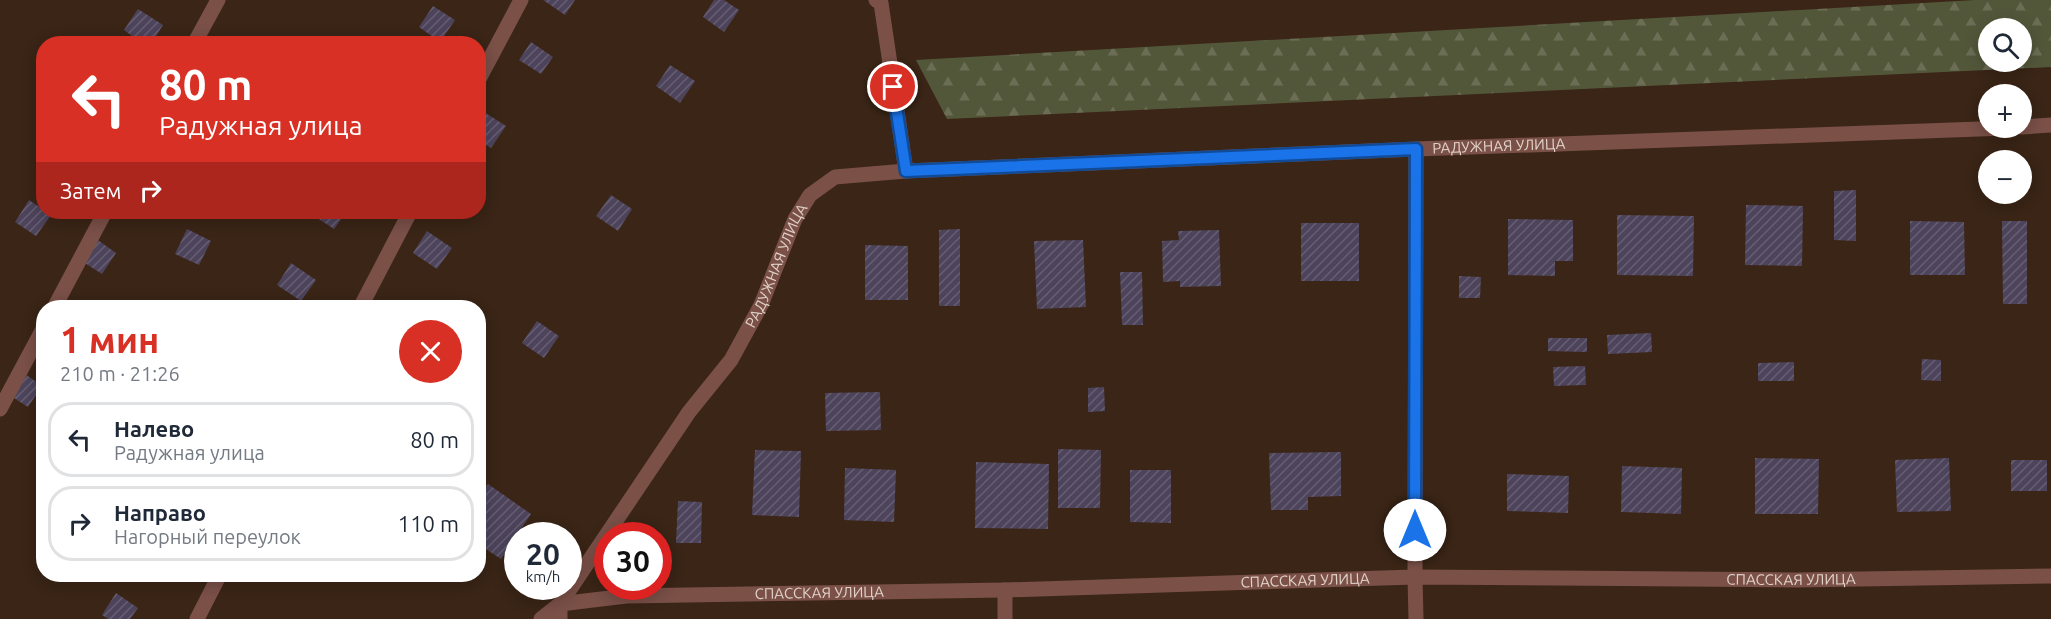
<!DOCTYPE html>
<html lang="ru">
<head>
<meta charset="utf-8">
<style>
  body { margin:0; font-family:Ubuntu,sans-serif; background:#f6f6f7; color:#1f2937; height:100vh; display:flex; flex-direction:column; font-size:22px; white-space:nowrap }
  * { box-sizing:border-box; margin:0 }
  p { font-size:20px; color:#747a83 }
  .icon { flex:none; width:33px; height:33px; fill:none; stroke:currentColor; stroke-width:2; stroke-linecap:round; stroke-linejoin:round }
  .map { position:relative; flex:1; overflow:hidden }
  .side { position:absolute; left:36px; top:300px; width:450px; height:282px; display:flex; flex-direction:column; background:#fff; border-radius:24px; box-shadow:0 3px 15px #0003 }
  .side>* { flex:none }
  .top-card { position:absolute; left:36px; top:36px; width:450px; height:183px; border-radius:24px; box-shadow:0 3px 15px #0003; background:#d93025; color:#fff; overflow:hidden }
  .fabs { position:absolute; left:1978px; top:18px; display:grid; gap:12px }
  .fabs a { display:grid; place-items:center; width:54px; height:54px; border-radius:50%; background:#fff; box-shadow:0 3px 15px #0003; font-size:30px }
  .speed { position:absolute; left:504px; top:522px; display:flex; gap:12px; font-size:30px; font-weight:700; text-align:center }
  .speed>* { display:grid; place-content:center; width:78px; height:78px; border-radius:50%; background:#fff; box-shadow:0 3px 15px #0003; line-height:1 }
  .speed small { font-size:15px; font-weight:400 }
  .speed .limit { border:9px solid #d22; background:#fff; color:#111 }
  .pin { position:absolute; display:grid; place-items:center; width:51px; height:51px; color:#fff; margin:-26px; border:3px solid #fff; border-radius:50%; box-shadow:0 2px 6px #0007 }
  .me { position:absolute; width:66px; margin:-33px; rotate:0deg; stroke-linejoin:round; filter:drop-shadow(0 0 4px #0008) }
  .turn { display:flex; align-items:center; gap:21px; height:126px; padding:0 24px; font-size:27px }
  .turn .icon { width:78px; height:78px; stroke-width:2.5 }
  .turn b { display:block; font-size:42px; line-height:51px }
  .then { display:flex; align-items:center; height:57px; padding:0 24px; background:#0003; gap:12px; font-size:22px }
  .round { display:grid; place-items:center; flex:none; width:63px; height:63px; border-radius:32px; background:#f6f6f7 }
  .summary { display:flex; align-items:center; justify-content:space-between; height:102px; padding:0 24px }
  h1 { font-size:36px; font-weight:600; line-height:45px; color:#d93025 }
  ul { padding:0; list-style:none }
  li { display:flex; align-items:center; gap:18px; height:75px; margin:0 12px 9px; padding:0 12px; border:3px solid #e0e1e3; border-radius:24px }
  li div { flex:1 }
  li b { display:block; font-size:22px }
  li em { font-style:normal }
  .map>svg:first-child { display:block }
  .forest { fill:url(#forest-firs); fill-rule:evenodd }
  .building { fill:url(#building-hatch) }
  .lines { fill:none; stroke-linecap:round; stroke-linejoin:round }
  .minor { stroke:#7a5047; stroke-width:15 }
  .route-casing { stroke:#114b97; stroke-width:15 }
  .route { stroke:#1a73e8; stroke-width:10 }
  .labels { text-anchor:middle; stroke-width:6; stroke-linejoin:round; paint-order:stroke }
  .street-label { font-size:15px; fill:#e0d2c9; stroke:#1a110a }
</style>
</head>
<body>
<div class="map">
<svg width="2051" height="619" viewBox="0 0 2051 619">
  <defs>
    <pattern id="forest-firs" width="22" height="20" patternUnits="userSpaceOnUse" patternTransform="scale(1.5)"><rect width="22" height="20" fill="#53573a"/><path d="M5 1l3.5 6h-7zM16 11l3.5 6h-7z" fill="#6b6e55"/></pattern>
    <pattern id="building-hatch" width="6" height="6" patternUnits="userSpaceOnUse" patternTransform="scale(1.5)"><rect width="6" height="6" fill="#4d445c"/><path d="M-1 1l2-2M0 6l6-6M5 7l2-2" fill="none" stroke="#665e72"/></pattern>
  </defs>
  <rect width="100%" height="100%" fill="#3a2516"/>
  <path class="forest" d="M1975 0H2051V67L947 119 916 60ZM1989 28H2022V62H1989Z"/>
  <g class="building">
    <path d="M543 0H575L565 15Z"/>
    <path d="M714 0H724L739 10 724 32 703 17Z"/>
    <path d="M433 6 455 20 440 42 419 27Z"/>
    <path d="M138 9 163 25 151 44H143L124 30Z"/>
    <path d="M531 42 553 57 541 74 519 60Z"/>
    <path d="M670 65 695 81 680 103 656 86Z"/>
    <path d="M484 112 506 126 491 148 478 140V120Z"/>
    <path d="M1856 190V241L1834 240V191Z"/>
    <path d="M611 195 632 209 618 231 596 216Z"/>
    <path d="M29 200 44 210V212L51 215 36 236 15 222Z"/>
    <path d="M1746 205 1803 206 1802 266 1745 265Z"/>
    <path d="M308 212H346L334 229Z"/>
    <path d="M1617 215 1694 216 1693 276 1617 275Z"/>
    <path d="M1508 219 1573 220V261H1555V276L1508 275Z"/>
    <path d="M1910 221 1964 222 1965 275H1910Z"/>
    <path d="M2002 221H2027V304H2003Z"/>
    <rect x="1301" y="223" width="58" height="58"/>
    <path d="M187 229 211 241 199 265 175 254Z"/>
    <path d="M960 229V306H939V230Z"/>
    <path d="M1219 230 1221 286 1180 287V281L1163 282 1162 241 1179 240 1178 231Z"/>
    <path d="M427 231 452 248 437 269 413 253Z"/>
    <path d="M95 238 116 253 102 274 80 260Z"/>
    <path d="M1083 240 1086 307 1037 309 1034 241Z"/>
    <path d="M865 245 908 246V300H865Z"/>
    <path d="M291 263 316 280 301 301 277 285Z"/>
    <path d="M1120 272H1142L1143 325H1122Z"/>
    <path d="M1459 276 1481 277 1480 298H1459Z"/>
    <path d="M537 321 559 336 544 358 522 343Z"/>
    <path d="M1651 333 1652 352 1608 354 1607 335Z"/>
    <path d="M1548 338H1587V352L1548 351Z"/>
    <path d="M1922 359 1941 360V381L1921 380Z"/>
    <path d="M1794 362V381H1758V363Z"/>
    <path d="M1585 366 1586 385 1554 386 1553 367Z"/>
    <path d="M18 369 42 386 28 407 3 391Z"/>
    <path d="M1104 387 1105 411 1088 412V388Z"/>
    <path d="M880 392 881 430 826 431 825 393Z"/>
    <path d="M1058 449 1101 450 1100 508H1058Z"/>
    <path d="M755 450 801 451 799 517 752 515Z"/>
    <path d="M1341 452V496L1308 497V510H1271L1269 453Z"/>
    <path d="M1755 458 1819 459 1818 514H1755Z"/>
    <path d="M1949 458 1951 511 1897 512 1895 460Z"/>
    <rect x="2011" y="460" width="36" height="31"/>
    <path d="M976 462 1049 464 1048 529 975 528Z"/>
    <path d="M1622 466 1682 468 1681 514 1621 512Z"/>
    <path d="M845 468 896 470 894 522 844 520Z"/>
    <path d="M1130 470H1171V523L1130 522Z"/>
    <path d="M1507 474 1569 476 1568 513 1507 511Z"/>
    <path d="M488 484 531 514 501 559 478 544V498Z"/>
    <path d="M678 501 702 502 701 543H676Z"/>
    <path d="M116 593 138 608 130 619H108L102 615Z"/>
  </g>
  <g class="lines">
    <g class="minor">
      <path d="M876 0 881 3 906 171"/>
      <path d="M194 44 218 0"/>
      <path d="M478 81 521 0"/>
      <path d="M2022 127 2051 125"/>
      <path d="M54 308 105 212"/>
      <path d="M360 308 410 212"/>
      <path d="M0 409 44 327"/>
      <path d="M197 619 220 574"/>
      <path id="s1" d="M541 619 560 604 626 596 1005 590 1415 577 1796 580 2051 576"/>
      <path id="s2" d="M560 619V604L689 412 731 360 761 305 795 219 810 195 835 177 906 171 1416 149 2007 128"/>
      <path d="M1005 619V590"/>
      <path d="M1416 619 1415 577 1416 149"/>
    </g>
  </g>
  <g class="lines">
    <defs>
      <path id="route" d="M893 87 906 171 1416 149 1415 530"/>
    </defs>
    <use href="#route" class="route-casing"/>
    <use href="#route" class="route"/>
  </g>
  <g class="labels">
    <g class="street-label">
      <text dy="5" stroke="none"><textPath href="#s2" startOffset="1192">РАДУЖНАЯ УЛИЦА</textPath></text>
      <text dy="5" stroke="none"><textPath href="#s2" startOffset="418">РАДУЖНАЯ УЛИЦА</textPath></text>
      <text dy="5" stroke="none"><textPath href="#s1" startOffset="1256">СПАССКАЯ УЛИЦА</textPath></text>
      <text dy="5" stroke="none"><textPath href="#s1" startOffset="770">СПАССКАЯ УЛИЦА</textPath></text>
      <text dy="5" stroke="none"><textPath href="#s1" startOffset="284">СПАССКАЯ УЛИЦА</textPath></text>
    </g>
  </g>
</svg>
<div class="fabs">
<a><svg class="icon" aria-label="search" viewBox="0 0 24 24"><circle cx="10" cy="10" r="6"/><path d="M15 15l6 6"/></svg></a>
<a>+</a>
<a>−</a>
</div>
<div class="speed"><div>20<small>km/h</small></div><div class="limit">30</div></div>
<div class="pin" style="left:893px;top:87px;background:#d93025"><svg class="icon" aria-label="arrive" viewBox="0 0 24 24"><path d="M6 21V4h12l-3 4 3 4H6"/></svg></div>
<svg class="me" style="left:1415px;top:530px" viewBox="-20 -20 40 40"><circle r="19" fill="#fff"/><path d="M0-13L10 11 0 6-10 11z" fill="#1a73e8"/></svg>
<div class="top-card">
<div class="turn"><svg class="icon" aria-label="left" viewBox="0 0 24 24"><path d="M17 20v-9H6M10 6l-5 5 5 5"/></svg><div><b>80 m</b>Радужная улица</div></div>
<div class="then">Затем<svg class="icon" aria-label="right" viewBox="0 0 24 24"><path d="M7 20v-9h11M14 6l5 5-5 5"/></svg></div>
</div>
<section class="side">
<div class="summary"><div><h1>1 мин</h1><p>210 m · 21:26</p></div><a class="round" style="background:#d93025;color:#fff"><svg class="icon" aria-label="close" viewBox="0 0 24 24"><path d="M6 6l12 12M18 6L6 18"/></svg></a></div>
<ul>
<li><svg class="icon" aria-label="left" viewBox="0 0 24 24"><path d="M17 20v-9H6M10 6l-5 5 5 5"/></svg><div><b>Налево</b><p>Радужная улица</p></div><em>80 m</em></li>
<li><svg class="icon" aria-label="right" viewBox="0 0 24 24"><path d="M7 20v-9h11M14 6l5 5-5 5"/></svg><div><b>Направо</b><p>Нагорный переулок</p></div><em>110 m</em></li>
</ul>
</section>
</div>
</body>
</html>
